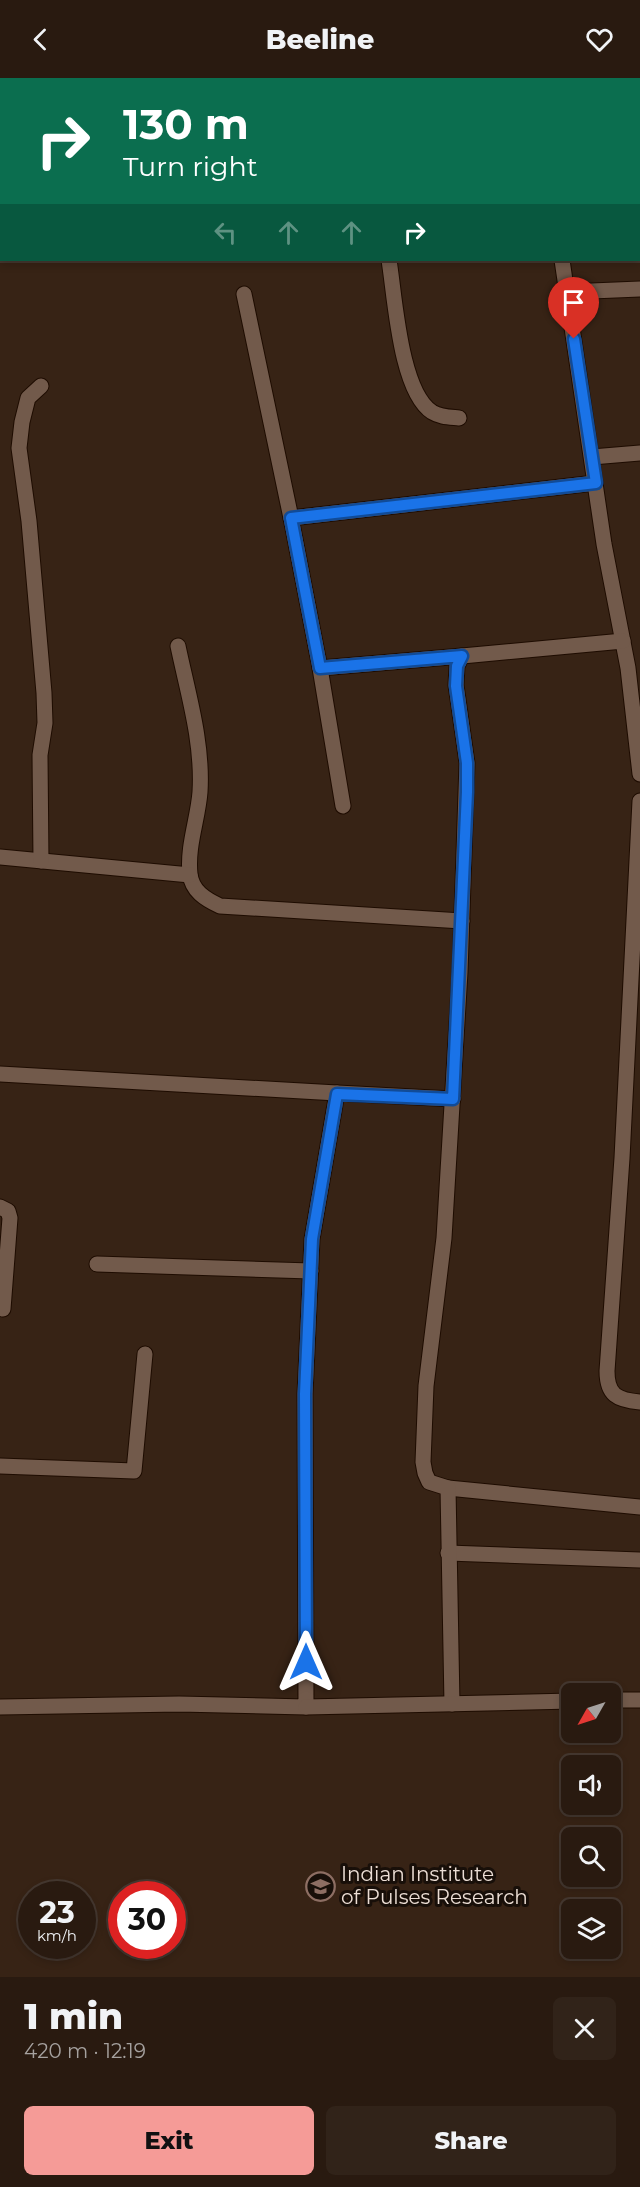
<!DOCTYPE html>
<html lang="en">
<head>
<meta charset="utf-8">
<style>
  body { margin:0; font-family:Montserrat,sans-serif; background:#312319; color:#f1f3f6; height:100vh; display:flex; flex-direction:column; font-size:22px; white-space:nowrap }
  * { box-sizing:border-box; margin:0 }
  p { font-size:20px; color:#a5a19f }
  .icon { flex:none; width:33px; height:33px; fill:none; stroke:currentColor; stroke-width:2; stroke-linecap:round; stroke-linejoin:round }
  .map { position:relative; height:1899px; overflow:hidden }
  .sheet { display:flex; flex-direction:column; background:#291a10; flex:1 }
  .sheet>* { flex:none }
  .guide { position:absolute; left:0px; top:0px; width:640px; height:183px; box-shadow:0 3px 9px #0003,0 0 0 2px #453830; background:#0b6e4f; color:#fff; overflow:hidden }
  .needle { width:39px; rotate:231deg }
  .controls { position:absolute; left:561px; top:1605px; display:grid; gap:12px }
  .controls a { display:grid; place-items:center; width:60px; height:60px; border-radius:9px; background:#291a10; box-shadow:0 3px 9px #0003,0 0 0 2px #453830; font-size:30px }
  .speed { position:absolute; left:18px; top:1803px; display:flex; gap:12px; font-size:30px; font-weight:700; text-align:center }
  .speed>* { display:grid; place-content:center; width:78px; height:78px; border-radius:50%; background:#291a10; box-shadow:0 3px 9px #0003,0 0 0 2px #453830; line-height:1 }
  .speed small { font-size:15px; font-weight:400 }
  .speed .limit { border:9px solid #d22; background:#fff; color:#111 }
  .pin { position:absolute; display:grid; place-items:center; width:51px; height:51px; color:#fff; margin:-62px -26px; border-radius:50% 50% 50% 0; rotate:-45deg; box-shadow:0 0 6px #0007 }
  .pin .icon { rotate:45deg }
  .me { position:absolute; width:66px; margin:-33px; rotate:0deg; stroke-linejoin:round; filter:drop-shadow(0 0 4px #0008) }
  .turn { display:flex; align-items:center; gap:21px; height:126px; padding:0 24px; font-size:27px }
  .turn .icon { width:78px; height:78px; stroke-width:2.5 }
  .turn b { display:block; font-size:42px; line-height:51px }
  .lanes { display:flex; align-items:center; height:57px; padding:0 24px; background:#0003; justify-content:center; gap:30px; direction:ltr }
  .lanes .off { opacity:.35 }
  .round { display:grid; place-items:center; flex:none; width:63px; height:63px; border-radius:9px; background:#312319 }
  .head { display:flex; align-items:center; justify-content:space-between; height:102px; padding:0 24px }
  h1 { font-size:36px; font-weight:800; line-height:45px }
  .cta { display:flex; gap:12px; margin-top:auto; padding:12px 24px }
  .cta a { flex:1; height:69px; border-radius:9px; background:#f59b97; color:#111; font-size:24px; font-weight:800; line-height:69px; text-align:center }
  .cta a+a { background:#312319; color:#f1f3f6 }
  header { display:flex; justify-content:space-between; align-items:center; height:78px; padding:0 24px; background:#291a10; font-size:27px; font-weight:800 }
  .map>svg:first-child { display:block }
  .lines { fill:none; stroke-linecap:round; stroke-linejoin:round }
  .minor-casing { stroke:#1e0c01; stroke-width:17 }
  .minor { stroke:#725a4b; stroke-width:15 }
  .route-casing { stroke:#114b97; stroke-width:15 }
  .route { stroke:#1a73e8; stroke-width:10 }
  .labels { text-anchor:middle; stroke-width:6; stroke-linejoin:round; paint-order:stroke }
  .poi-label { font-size:20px; fill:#ecded5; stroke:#180f09; text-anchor:start }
</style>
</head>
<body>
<header><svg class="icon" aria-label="back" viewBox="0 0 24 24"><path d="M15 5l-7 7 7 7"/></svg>Beeline<svg class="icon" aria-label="heart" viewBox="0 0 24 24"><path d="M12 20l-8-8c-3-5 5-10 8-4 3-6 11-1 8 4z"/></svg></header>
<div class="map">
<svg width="640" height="1899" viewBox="0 0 640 1899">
  <rect width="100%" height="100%" fill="#372315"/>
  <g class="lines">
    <defs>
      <g id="minor">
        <path d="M30 0V2"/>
        <path d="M479 0V2"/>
        <path d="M639 52H640"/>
        <path d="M0 119H2"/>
        <path d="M389 182C395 219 400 313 432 334 440 339 449 339 459 340"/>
        <path d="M562 182 604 466 628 590 640 696"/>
        <path d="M567 214 640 211"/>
        <path d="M244 216 291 440"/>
        <path d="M592 379 640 375"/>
        <path d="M178 568C188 616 203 664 200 714 198 741 187 768 190 796 192 813 205 821 220 828L462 843"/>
        <path d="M320 590 462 578"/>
        <path d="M640 723 622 1080 607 1293C607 1317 617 1322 640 1324"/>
        <path d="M343 728 320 590 291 440 595 405"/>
        <path d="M0 779 190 797"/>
        <path d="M41 783 40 677 45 645 44 615 29 443 19 370 22 344 28 320 41 308"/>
        <path d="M0 996 337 1015 312 1161 305 1316 306 1629 179 1626 0 1629"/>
        <path d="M337 1015 453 1021"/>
        <path d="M0 1129 8 1133 10 1140 3 1231"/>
        <path d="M97 1186 311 1193"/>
        <path d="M0 1388 134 1393 145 1276"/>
        <path d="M448 1410 640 1429"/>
        <path d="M448 1475 640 1482"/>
        <path d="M610 1622H640"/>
        <path d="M452 1626 448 1410 429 1404 425 1395 423 1384 426 1308 444 1160 460 894 467 685 456 607 457 588 462 578 623 563"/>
        <path d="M306 1629 572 1623"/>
      </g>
    </defs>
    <use href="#minor" class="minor-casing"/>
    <use href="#minor" class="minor"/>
  </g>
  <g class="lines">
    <defs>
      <path id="route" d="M306 1584 305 1316 312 1161 337 1016 453 1021 467 714V685L456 608 457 588 462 578 320 590 291 440 596 405 574 261"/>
    </defs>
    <use href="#route" class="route-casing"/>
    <use href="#route" class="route"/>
  </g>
  <defs>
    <symbol id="university-ring" viewBox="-11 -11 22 22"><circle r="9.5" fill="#180f09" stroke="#8d6e63" stroke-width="1.5"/><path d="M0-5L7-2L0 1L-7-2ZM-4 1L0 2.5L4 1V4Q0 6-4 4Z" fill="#8d6e63"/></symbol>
  </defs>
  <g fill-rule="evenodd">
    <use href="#university-ring" x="304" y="1792" width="33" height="33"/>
  </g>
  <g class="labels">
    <g class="poi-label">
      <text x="341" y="1803">Indian Institute<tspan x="341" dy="23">of Pulses Research</tspan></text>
    </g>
  </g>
</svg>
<div class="controls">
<a><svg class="needle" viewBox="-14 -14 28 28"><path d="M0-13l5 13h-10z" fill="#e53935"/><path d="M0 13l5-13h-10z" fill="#a5a19f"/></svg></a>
<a><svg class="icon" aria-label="sound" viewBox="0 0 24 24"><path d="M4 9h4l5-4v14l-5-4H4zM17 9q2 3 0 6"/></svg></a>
<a><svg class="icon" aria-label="search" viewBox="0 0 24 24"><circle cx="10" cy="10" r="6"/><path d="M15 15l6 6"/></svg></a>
<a><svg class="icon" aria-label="layers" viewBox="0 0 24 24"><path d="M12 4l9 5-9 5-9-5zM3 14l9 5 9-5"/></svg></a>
</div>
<div class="speed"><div>23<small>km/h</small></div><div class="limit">30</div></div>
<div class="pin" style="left:574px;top:261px;background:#d93025"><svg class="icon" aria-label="arrive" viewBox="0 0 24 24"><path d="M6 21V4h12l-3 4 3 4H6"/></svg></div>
<svg class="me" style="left:306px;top:1584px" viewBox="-20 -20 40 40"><path d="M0-17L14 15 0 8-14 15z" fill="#1a73e8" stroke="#fff" stroke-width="4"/></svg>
<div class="guide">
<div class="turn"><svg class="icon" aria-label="right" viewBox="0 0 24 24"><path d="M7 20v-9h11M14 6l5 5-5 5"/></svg><div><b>130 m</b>Turn right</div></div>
<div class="lanes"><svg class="icon off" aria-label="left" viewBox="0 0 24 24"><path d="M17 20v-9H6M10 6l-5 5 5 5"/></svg><svg class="icon off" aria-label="ahead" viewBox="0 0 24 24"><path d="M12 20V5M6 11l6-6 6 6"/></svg><svg class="icon off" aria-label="ahead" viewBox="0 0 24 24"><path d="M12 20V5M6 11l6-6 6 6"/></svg><svg class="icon" aria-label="right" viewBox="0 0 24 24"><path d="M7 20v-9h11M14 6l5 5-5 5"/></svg></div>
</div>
</div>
<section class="sheet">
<div class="head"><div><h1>1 min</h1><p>420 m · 12:19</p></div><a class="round"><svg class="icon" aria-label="close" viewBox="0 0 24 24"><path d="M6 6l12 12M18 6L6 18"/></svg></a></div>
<div class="cta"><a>Exit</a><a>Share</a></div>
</section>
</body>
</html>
